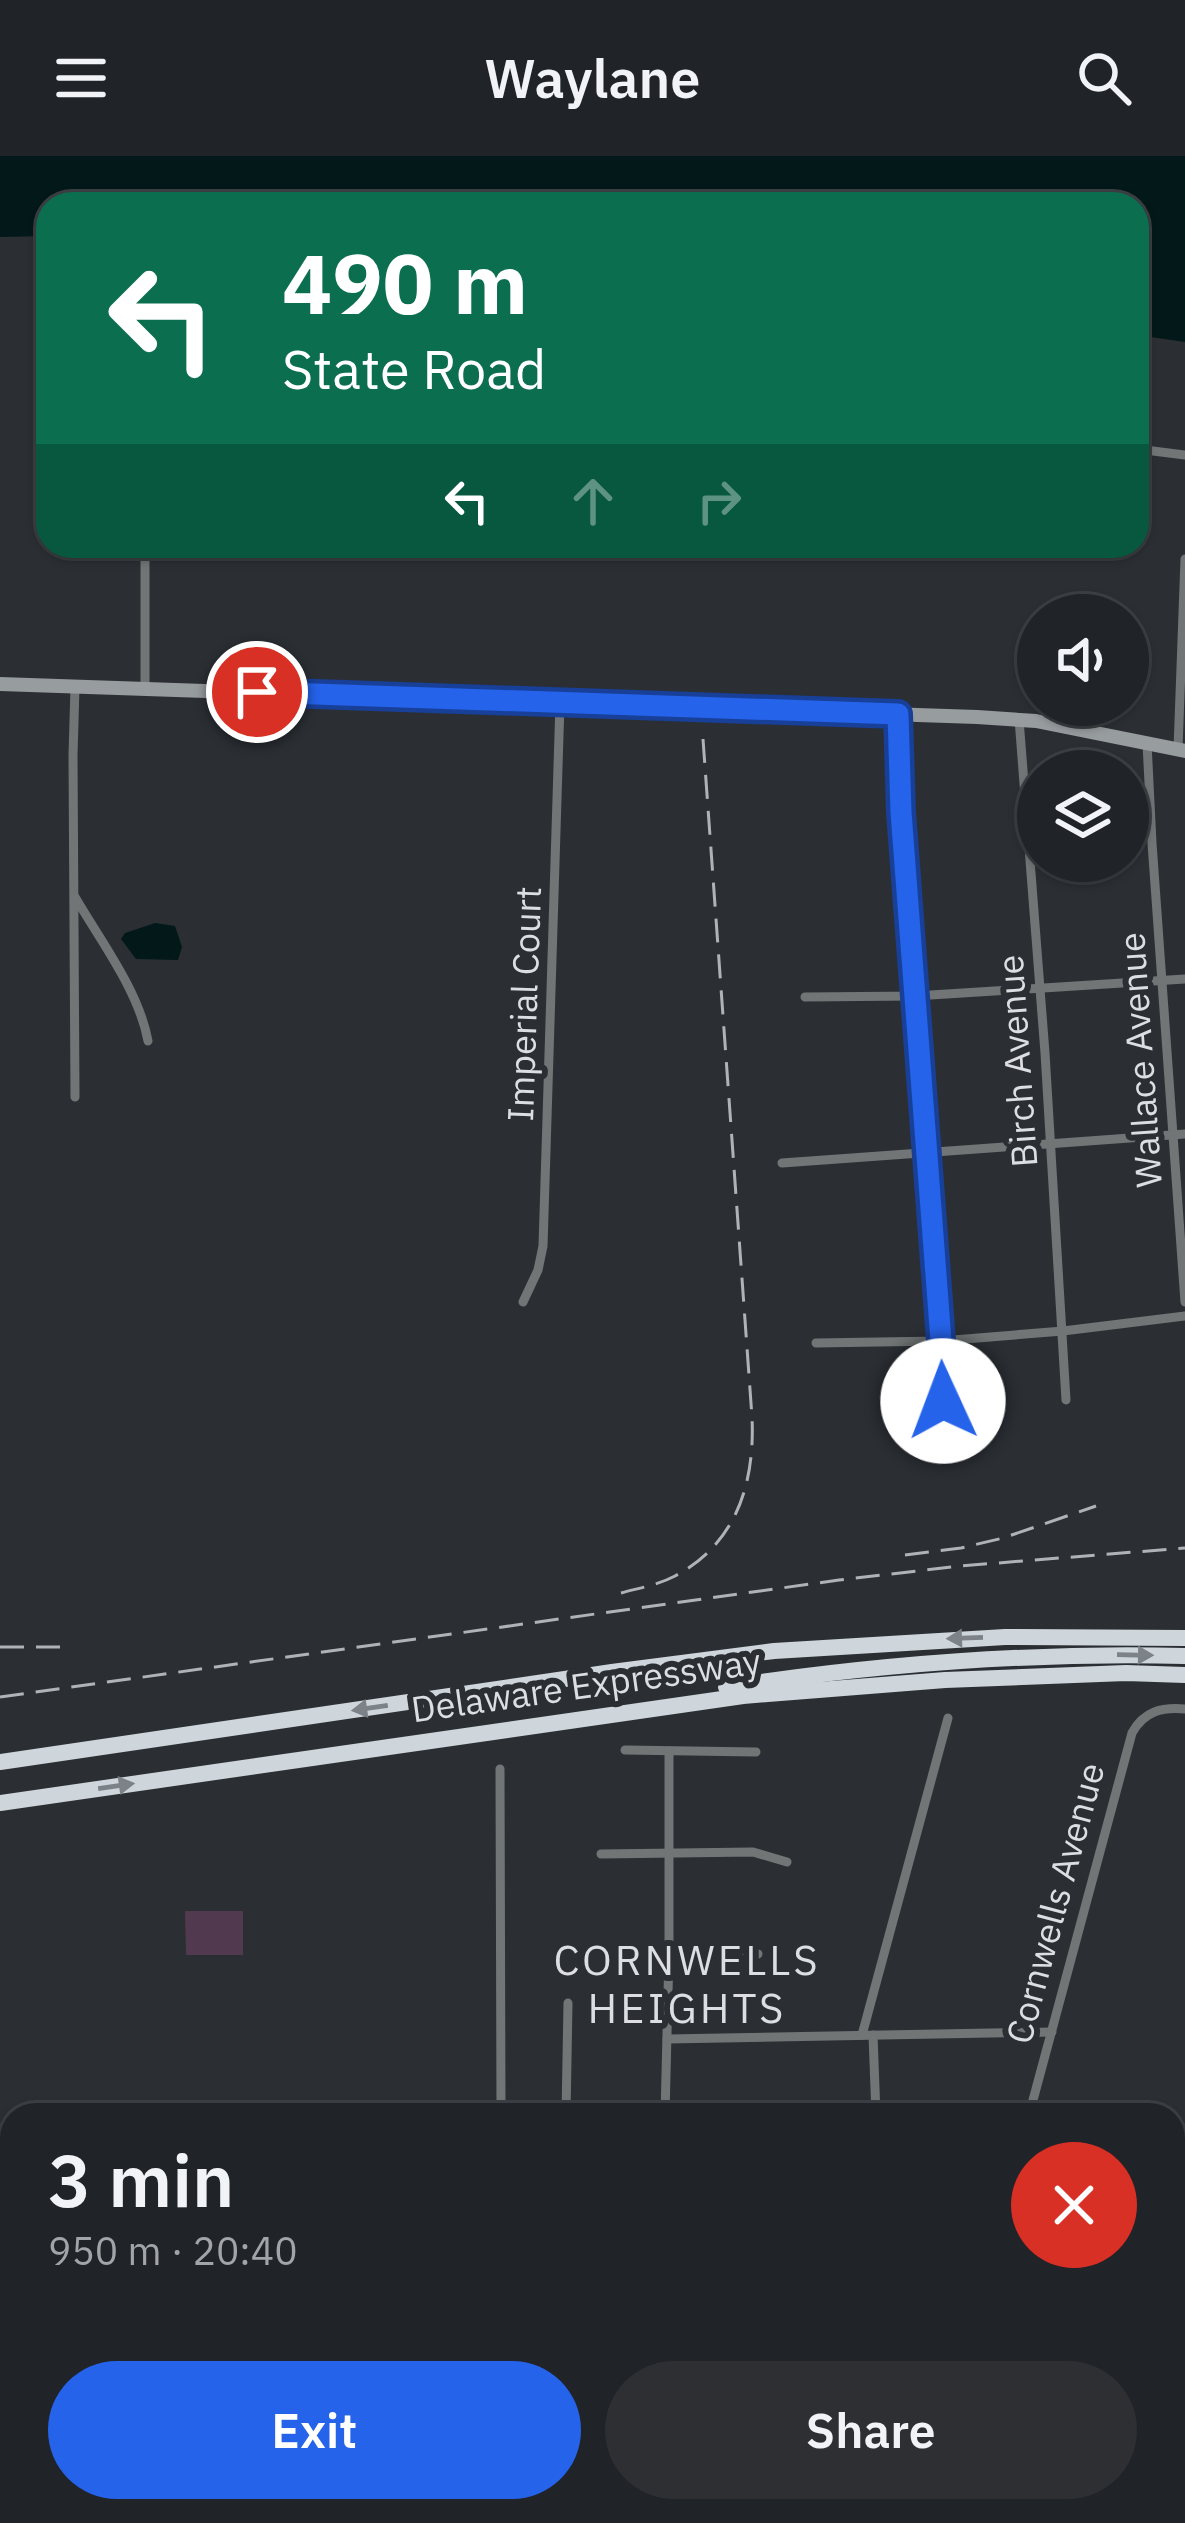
<!DOCTYPE html>
<html lang="en">
<head>
<meta charset="utf-8">
<style>
  body { margin:0; font-family:"IBM Plex Sans",sans-serif; background:#2d2f33; color:#f1f3f6; height:100vh; display:flex; flex-direction:column; font-size:45px; white-space:nowrap }
  * { box-sizing:border-box; margin:0 }
  p { font-size:39px; color:#a2a4a7 }
  .icon { flex:none; width:66px; height:66px; fill:none; stroke:currentColor; stroke-width:2; stroke-linecap:round; stroke-linejoin:round }
  .map { position:relative; flex:1; overflow:hidden }
  .drawer { position:absolute; left:0px; top:1947px; width:1185px; height:420px; display:flex; flex-direction:column; background:#202327; border-radius:36px 36px 0 0; box-shadow:0 3px 9px #0004,0 0 0 3px #3d4044 }
  .drawer>* { flex:none }
  .top-card { position:absolute; left:36px; top:36px; width:1113px; height:366px; border-radius:36px; box-shadow:0 3px 9px #0004,0 0 0 3px #3d4044; background:#0b6e4f; color:#fff; overflow:hidden }
  .controls { position:absolute; left:1017px; top:438px; display:grid; gap:24px }
  .controls a { display:grid; place-items:center; width:132px; height:132px; border-radius:50%; background:#202327; box-shadow:0 3px 9px #0004,0 0 0 3px #3d4044; font-size:60px }
  .pin { position:absolute; display:grid; place-items:center; width:102px; height:102px; color:#fff; margin:-51px; border:6px solid #fff; border-radius:50%; box-shadow:0 3px 12px #0007 }
  .me { position:absolute; width:132px; margin:-66px; rotate:358deg; stroke-linejoin:round; filter:drop-shadow(0 0 9px #0008) }
  .turn { display:flex; align-items:center; gap:42px; height:252px; padding:0 48px; font-size:54px }
  .turn .icon { width:156px; height:156px; stroke-width:2.5 }
  .turn b { display:block; font-size:84px; line-height:102px }
  .lanes { display:flex; align-items:center; height:114px; padding:0 48px; background:#0003; justify-content:center; gap:60px; direction:ltr }
  .lanes .off { opacity:.35 }
  .round { display:grid; place-items:center; flex:none; width:126px; height:126px; border-radius:63px; background:#2d2f33 }
  .summary { display:flex; align-items:center; justify-content:space-between; height:204px; padding:0 48px }
  h1 { font-size:72px; font-weight:600; line-height:90px }
  .action { display:flex; gap:24px; margin-top:auto; padding:24px 48px }
  .action a { flex:1; height:138px; border-radius:72px; background:#2563eb; color:#fff; font-size:48px; font-weight:600; line-height:138px; text-align:center }
  .action a+a { background:#2d2f33; color:#f1f3f6 }
  header { display:flex; justify-content:space-between; align-items:center; height:156px; padding:0 48px; background:#202327; font-size:54px; font-weight:600 }
  .map>svg:first-child { display:block }
  .green { fill:#51394f }
  .water { fill:#031818 }
  .lines { fill:none; stroke-linecap:round; stroke-linejoin:round }
  .street { stroke:#717576; stroke-width:9 }
  .secondary { stroke:#979c9f; stroke-width:14 }
  .primary { stroke:#b4bbbe; stroke-width:15 }
  .highway { stroke:#ced6db; stroke-width:16 }
  .rail { stroke:#b0b2b6; stroke-width:3; stroke-dasharray:24 12; stroke-linecap:butt }
  .oneway { fill:#7c8288 }
  .route-casing { stroke:#184099; stroke-width:30 }
  .route { stroke:#2563eb; stroke-width:21 }
  .labels { text-anchor:middle; stroke-width:12; stroke-linejoin:round; paint-order:stroke }
  .street-label { font-size:36px; fill:#dcdee2; stroke:#2b2f34 }
  .quarter-label { font-size:42px; letter-spacing:3px; fill:#dcdee2; stroke:#2b2f34 }
</style>
</head>
<body>
<header><svg class="icon" aria-label="menu" viewBox="0 0 24 24"><path d="M4 6h16M4 12h16M4 18h16"/></svg>Waylane<svg class="icon" aria-label="search" viewBox="0 0 24 24"><circle cx="10" cy="10" r="6"/><path d="M15 15l6 6"/></svg></header>
<div class="map">
<svg width="1185" height="2367" viewBox="0 0 1185 2367">
  <rect width="100%" height="100%" fill="#2b2f34"/>
  <path class="green" d="M185 1755H243V1799H186Z"/>
  <g class="water">
    <path d="M0 0H1185V186L1137 179V48H48V80L0 81Z"/>
    <path d="M155 767 175 770 182 791 178 804 136 803 121 783 125 777Z"/>
  </g>
  <g class="lines">
    <g class="street">
      <path d="M1137 293 1185 299"/>
      <path d="M75 531 73 599 75 941"/>
      <path d="M145 533V390"/>
      <path d="M898 558 901 656 943 1245"/>
      <path d="M1019 563 1045 897 1066 1244"/>
      <path d="M1147 587 1152 687 1185 1146"/>
      <path d="M1178 593 1185 403"/>
      <path d="M75 741C100 784 139 835 148 885"/>
      <path d="M805 841 915 840 1185 823"/>
      <path d="M782 1007 1185 978"/>
      <path d="M523 1146 538 1114 543 1090 560 547"/>
      <path d="M816 1187 941 1185 1063 1175 1185 1160"/>
      <path d="M625 1594 756 1596"/>
      <path d="M500 1613 501 1959"/>
      <path d="M601 1698 753 1696 787 1706"/>
      <path d="M669 1797 758 1798"/>
      <path d="M862 1879 948 1562"/>
      <path d="M873 1879 876 1959"/>
      <path d="M667 1883 1052 1876"/>
      <path d="M566 1959 568 1847"/>
      <path d="M665 1959 669 1797V1595"/>
      <path d="M1029 1959 1132 1577C1144 1555 1162 1551 1185 1553"/>
      <path d="M0 2243 12 2245"/>
      <path d="M0 2347 12 2348"/>
      <path d="M61 2355 169 2367"/>
      <path d="M1056 2355 1061 2367"/>
      <path d="M507 2367 508 2355"/>
      <path d="M1116 2367 1117 2355"/>
    </g>
    <g class="secondary">
      <path d="M0 528 977 561 1036 565 1185 595"/>
      <path d="M897 2367 901 2355"/>
    </g>
    <g class="primary">
      <path d="M1173 2045 1185 2047"/>
      <path d="M0 2109 12 2111"/>
    </g>
    <g class="highway">
      <path d="M726 1531C879 1508 1030 1496 1185 1500"/>
      <path d="M0 1606 612 1516 774 1495 1005 1481 1185 1482"/>
      <path d="M0 1647 743 1540 945 1524 1126 1517 1185 1519"/>
    </g>
    <g class="rail">
      <path d="M905 1399 961 1392 1003 1382 1096 1350"/>
      <path d="M621 1437C639 1432 658 1429 675 1420 737 1387 755 1327 752 1261L703 583"/>
      <path d="M0 1491H65"/>
      <path d="M0 1541 839 1424 960 1410 1185 1392"/>
    </g>
  </g>
  <defs><path id="oneway-solid" d="M-6-.8H1V-3.2L6.5 0L1 3.2V.8H-6Z" transform="scale(3)"/></defs>
  <g class="oneway">
    <use href="#oneway-solid" transform="translate(965 1482) rotate(178)"/>
    <use href="#oneway-solid" transform="translate(1135 1499) rotate(1)"/>
    <use href="#oneway-solid" transform="translate(370 1552) rotate(172)"/>
    <use href="#oneway-solid" transform="translate(116 1630) rotate(-8)"/>
  </g>
  <g class="lines">
    <defs>
      <path id="route" d="M257 536 898 558 901 656 941 1185 943 1245"/>
    </defs>
    <use href="#route" class="route-casing"/>
    <use href="#route" class="route"/>
  </g>
  <g class="labels">
    <g class="street-label">
      <text transform="translate(524 848) rotate(-88)" y="13">Imperial Court</text>
      <text transform="translate(1140 904) rotate(-94)" y="13">Wallace Avenue</text>
      <text transform="translate(1017 905) rotate(-94)" y="13">Birch Avenue</text>
      <text transform="translate(586 1529) rotate(-8)" y="13">Delaware Expressway</text>
      <text transform="translate(1055 1747) rotate(-75)" y="13">Cornwells Avenue</text>
    </g>
    <g class="quarter-label">
      <text x="687" y="1819">CORNWELLS<tspan x="687" dy="48">HEIGHTS</tspan></text>
    </g>
  </g>
</svg>
<div class="controls">
<a><svg class="icon" aria-label="sound" viewBox="0 0 24 24"><path d="M4 9h4l5-4v14l-5-4H4zM17 9q2 3 0 6"/></svg></a>
<a><svg class="icon" aria-label="layers" viewBox="0 0 24 24"><path d="M12 4l9 5-9 5-9-5zM3 14l9 5 9-5"/></svg></a>
</div>
<div class="pin" style="left:257px;top:536px;background:#d93025"><svg class="icon" aria-label="arrive" viewBox="0 0 24 24"><path d="M6 21V4h12l-3 4 3 4H6"/></svg></div>
<svg class="me" style="left:943px;top:1245px" viewBox="-20 -20 40 40"><circle r="19" fill="#fff"/><path d="M0-13L10 11 0 6-10 11z" fill="#2563eb"/></svg>
<div class="top-card">
<div class="turn"><svg class="icon" aria-label="left" viewBox="0 0 24 24"><path d="M17 20v-9H6M10 6l-5 5 5 5"/></svg><div><b>490 m</b>State Road</div></div>
<div class="lanes"><svg class="icon" aria-label="left" viewBox="0 0 24 24"><path d="M17 20v-9H6M10 6l-5 5 5 5"/></svg><svg class="icon off" aria-label="ahead" viewBox="0 0 24 24"><path d="M12 20V5M6 11l6-6 6 6"/></svg><svg class="icon off" aria-label="right" viewBox="0 0 24 24"><path d="M7 20v-9h11M14 6l5 5-5 5"/></svg></div>
</div>
<section class="drawer">
<div class="summary"><div><h1>3 min</h1><p>950 m · 20:40</p></div><a class="round" style="background:#d93025;color:#fff"><svg class="icon" aria-label="close" viewBox="0 0 24 24"><path d="M6 6l12 12M18 6L6 18"/></svg></a></div>
<div class="action"><a>Exit</a><a>Share</a></div>
</section>
</div>
</body>
</html>
